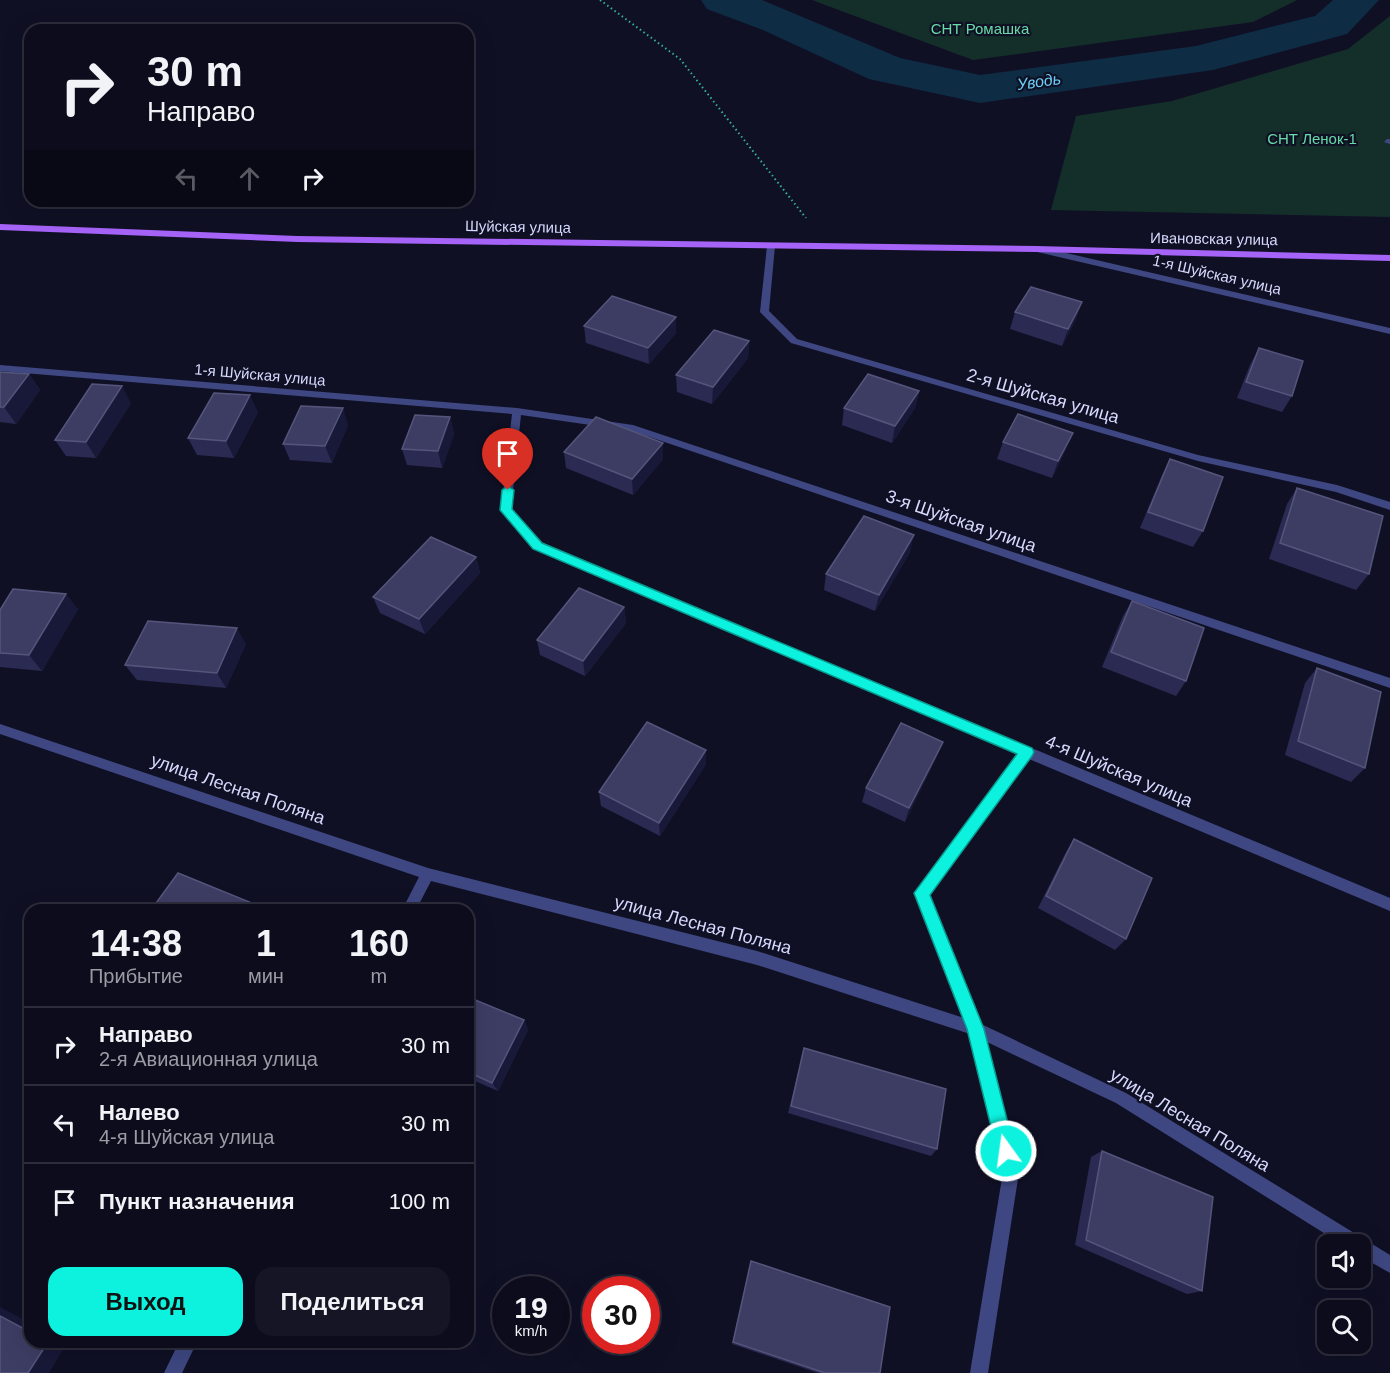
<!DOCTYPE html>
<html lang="ru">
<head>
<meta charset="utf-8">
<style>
  body { margin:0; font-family:Arial,sans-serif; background:#151525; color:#f1f3f6; height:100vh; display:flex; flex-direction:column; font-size:22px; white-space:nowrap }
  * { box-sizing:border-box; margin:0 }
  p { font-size:20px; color:#9a9ba3 }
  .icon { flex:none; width:33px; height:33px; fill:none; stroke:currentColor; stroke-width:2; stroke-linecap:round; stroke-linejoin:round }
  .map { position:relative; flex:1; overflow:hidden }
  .drawer { position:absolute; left:24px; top:904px; width:450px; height:444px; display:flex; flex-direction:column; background:#0c0c1c; border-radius:18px; box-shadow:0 6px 24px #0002,0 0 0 2px #2c2c3b }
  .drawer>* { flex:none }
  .hud { position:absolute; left:24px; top:24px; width:450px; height:183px; border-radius:18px; box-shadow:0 6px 24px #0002,0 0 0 2px #2c2c3b; background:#0c0c1c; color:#f1f3f6; overflow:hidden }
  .controls { position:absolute; left:1317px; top:1234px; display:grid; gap:12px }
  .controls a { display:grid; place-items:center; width:54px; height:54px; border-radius:12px; background:#0c0c1c; box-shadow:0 6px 24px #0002,0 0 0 2px #2c2c3b; font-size:30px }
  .speed { position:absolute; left:492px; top:1276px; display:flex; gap:12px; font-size:30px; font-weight:700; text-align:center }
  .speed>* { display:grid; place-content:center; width:78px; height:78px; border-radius:50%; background:#0c0c1c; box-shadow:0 6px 24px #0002,0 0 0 2px #2c2c3b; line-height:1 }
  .speed small { font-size:15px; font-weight:400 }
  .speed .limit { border:9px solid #d22; background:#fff; color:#111 }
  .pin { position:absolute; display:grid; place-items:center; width:51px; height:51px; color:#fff; margin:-62px -26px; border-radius:50% 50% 50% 0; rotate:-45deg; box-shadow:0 0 6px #0007 }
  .pin .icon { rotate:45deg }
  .me { position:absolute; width:66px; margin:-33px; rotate:346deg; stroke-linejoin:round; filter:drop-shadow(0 0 4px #0008) }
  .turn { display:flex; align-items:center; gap:21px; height:126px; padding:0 24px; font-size:27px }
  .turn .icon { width:78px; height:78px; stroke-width:2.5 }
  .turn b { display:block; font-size:42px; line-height:51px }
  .lanes { display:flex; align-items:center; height:57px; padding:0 24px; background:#0003; justify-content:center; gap:30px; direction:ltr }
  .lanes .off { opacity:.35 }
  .eta { display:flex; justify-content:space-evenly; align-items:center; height:102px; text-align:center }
  .eta b { font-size:36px; font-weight:700; line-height:42px }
  .button { display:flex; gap:12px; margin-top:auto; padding:12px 24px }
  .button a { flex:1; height:69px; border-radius:18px; background:#0df2df; color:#111; font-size:24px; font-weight:700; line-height:69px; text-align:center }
  .button a+a { background:#151525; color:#f1f3f6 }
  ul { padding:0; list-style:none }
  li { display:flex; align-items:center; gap:18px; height:78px; padding:0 24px; border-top:2px solid #2c2c3b }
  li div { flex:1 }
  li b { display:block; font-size:22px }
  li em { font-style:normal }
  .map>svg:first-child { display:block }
  .green { fill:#142f29 }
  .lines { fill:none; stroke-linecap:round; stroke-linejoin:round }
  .river { fill:#0f2c45; fill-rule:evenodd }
  .path { stroke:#36b193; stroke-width:2; stroke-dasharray:1.5 3; stroke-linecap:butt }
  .service { fill:#3e4781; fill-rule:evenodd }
  .minor { fill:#3e4781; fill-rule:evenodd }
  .tertiary { fill:#3e4781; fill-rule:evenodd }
  .primary { fill:#a563f7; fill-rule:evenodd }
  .wall { fill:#2b2a52 }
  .shaded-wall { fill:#181838 }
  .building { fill:#3d3d64; stroke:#55557c; stroke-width:1.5 }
  .route { fill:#0df2df; stroke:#089d91; stroke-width:1.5 }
  .labels { text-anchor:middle; stroke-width:4.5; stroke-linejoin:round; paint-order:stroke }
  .far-park-label { font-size:15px; fill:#66daa7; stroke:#101025 }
  .far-street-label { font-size:15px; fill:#d6d9fd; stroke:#101025 }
  .far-water-label { font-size:16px; font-style:italic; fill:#6acff7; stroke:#101025 }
  .street-label { font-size:18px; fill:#d6d9fd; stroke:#101025 }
</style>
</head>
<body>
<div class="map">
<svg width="1390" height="1373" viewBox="0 0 1390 1373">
  <rect width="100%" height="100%" fill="#101025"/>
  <g class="green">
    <path d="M812 0H1297L1253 22 973 60Z"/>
    <path d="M1390 16V217L1051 210 1076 116 1172 101 1348 49Z"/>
  </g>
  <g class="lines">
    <path class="river" d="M701 0H762L900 58 980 75 1196 46 1315 16 1333 0H1379L1347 34 1213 70 980 103 869 79 763 30 707 9Z"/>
    <path class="path" d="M600 0 680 59 806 218"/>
    <path class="service" d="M1387 139H1390V144L1384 142Z"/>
    <g class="minor">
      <path d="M771 243 775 246 769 311 797 339 1198 455 1337 485 1390 502V510L1336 492 1198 461 791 343 760 312 767 246Z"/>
      <path d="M0 365 517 408 633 425 1390 678V688L632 431 521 415 511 509 542 543 1390 898V911L1029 759 928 894 981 1024 1126 1093 1390 1255V1273L1360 1256V1245H1343L1116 1103 987 1042 1019 1172 988 1373H970L1003 1172 970 1034 757 965 431 881 416 910H402L419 877 0 734V724L428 868 757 951 964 1018 914 893 1018 754 534 549 501 510 512 414 0 371Z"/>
      <path d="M179 1342H197L182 1373H164Z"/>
    </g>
    <path class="tertiary" d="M1036 246 1390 328V334L1033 251V247Z"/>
    <path class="primary" d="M0 224 297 236 1036 246 1390 255V261L1036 252 297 242 0 230Z"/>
  </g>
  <g class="wall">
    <path d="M1082 302 1076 319 1062 346 1010 329 1015 312Z"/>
    <path d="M676 317V333L649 364 586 343 584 326Z"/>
    <path d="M749 341 748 358 712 404 677 392 676 375Z"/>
    <path d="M1259 348 1292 396 1282 412 1237 398 1250 365Z"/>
    <path d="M0 372 29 374 40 390 16 424 0 422Z"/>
    <path d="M919 391 915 408 892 443 842 425 844 408Z"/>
    <path d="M131 403 96 458 66 456 55 440Z"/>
    <path d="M258 412 234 458 197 455 188 438Z"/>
    <path d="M450 417 454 434 442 468 407 465 402 449Z"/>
    <path d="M348 425 332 463 290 460 283 444Z"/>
    <path d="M1003 442 1066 449 1052 478 997 459Z"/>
    <path d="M663 443V459L633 495 566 468 564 452Z"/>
    <path d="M1170 459 1203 531 1193 547 1140 528 1162 475Z"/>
    <path d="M1297 488 1369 574 1356 590 1269 559 1287 504Z"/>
    <path d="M910 552 875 611 824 590 826 574Z"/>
    <path d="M476 557 480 573 425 634 380 613 373 597Z"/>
    <path d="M1132 601 1186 681 1176 696 1102 667 1123 616Z"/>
    <path d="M624 607 626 623 585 676 540 655 537 640Z"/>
    <path d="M78 609 42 671 0 667V610Z"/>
    <path d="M246 644 226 688 137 680 125 665Z"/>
    <path d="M1317 668 1365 768 1351 782 1285 755 1305 683Z"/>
    <path d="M937 756 905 822 862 802 866 788Z"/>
    <path d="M706 764 660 836 601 806 599 792Z"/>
    <path d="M1074 839 1126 939 1115 950 1038 908 1066 852Z"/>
    <path d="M468 997 524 1020 528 1030 498 1091 468 1078Z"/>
    <path d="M804 1048 937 1149 931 1156 788 1113Z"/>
    <path d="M1102 1151 1202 1291 1187 1294 1075 1245 1091 1157Z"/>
    <path d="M751 1261 880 1373H818L732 1344Z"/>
  </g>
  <g class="shaded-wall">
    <path d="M1082 302 1076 319 1062 346 1068 329Z"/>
    <path d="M676 317V333L649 364 648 348Z"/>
    <path d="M749 341 748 358 712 404 713 387Z"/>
    <path d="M29 374 40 390 16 424 4 407Z"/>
    <path d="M122 386 131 403 96 458 86 442Z"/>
    <path d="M919 391 915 408 892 443 895 426Z"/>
    <path d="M250 395 258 412 234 458 226 441Z"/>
    <path d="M343 408 348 425 332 463 325 446Z"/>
    <path d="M450 417 454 434 442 468 438 451Z"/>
    <path d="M1073 433 1066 449 1052 478 1058 461Z"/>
    <path d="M663 443V459L633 495 632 479Z"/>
    <path d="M914 535 910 552 875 611 879 595Z"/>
    <path d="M476 557 480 573 425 634 419 619Z"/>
    <path d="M66 594 78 609 42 671 29 655Z"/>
    <path d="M624 607 626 623 585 676 583 661Z"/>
    <path d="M237 628 246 644 226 688 217 673Z"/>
    <path d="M943 742 937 756 905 822 909 808Z"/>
    <path d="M706 750V764L660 836 659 823Z"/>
    <path d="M524 1020 528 1030 498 1091 492 1083Z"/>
    <path d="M0 1307 30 1323V1332L0 1316Z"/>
    <path d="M48 1342H66L67 1343 49 1373H28Z"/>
    <path d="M386 1342H396L395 1346 385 1344Z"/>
  </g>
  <g class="building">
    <path d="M1031 287 1082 302 1068 329 1015 312Z"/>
    <path d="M612 296 676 317 648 348 584 326Z"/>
    <path d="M714 330 749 341 713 387 676 375Z"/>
    <path d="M1259 348 1303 361 1292 396 1246 382Z"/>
    <path d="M0 372 29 374 4 407H0Z"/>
    <path d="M868 374 919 391 895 426 844 408Z"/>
    <path d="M92 384 122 386 86 442 55 440Z"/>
    <path d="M214 393 250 395 226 441 188 438Z"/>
    <path d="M301 406 343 408 325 446 283 444Z"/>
    <path d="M1018 414 1073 433 1058 461 1003 442Z"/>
    <path d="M415 415 450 417 438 451 402 449Z"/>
    <path d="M596 417 663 443 632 479 564 452Z"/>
    <path d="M1170 459 1223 477 1203 531 1148 512Z"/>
    <path d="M1297 488 1383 516 1369 574 1280 543Z"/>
    <path d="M864 516 914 535 879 595 826 574Z"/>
    <path d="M431 537 476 557 419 619 373 597Z"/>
    <path d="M579 588 624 607 583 661 537 640Z"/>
    <path d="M13 589 66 594 29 655 0 653V610Z"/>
    <path d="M1132 601 1204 628 1186 681 1111 652Z"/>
    <path d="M148 621 237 628 217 673 125 665Z"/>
    <path d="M1317 668 1381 692 1365 768 1298 741Z"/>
    <path d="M647 722 706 750 659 823 599 792Z"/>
    <path d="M901 723 943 742 909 808 866 788Z"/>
    <path d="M1074 839 1152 878 1126 939 1046 896Z"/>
    <path d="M178 873 269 910H151Z"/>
    <path d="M468 997 524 1020 492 1083 468 1072Z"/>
    <path d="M804 1048 946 1089 937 1149 791 1106Z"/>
    <path d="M1102 1151 1213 1197 1202 1291 1086 1240Z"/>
    <path d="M751 1261 890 1307 880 1373H825L733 1342Z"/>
    <path d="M0 1316 30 1332V1342H48L28 1373H0Z"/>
  </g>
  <path class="route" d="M508 486 514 490 512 509 542 543 1032 748 1034 752 1032 756 930 895 984 1029 1015 1151 1012 1158 1006 1160 1000 1158 997 1151 967 1029 914 893 1017 754 533 549 500 510 502 490Z"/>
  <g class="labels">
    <g class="far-park-label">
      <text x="980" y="34">СНТ Ромашка</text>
      <text x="1312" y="144">СНТ Ленок-1</text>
    </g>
    <g class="far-street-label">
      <text transform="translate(518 227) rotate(1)" y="5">Шуйская улица</text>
      <text transform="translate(1214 239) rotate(1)" y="5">Ивановская улица</text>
      <text transform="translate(1217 275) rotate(13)" y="5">1-я Шуйская улица</text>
      <text transform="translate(260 375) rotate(5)" y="5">1-я Шуйская улица</text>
    </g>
    <g class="far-water-label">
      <text transform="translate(1039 81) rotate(-8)" y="6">Уводь</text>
    </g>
    <g class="street-label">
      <text transform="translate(1043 396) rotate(16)" y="6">2-я Шуйская улица</text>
      <text transform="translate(961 521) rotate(19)" y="6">3-я Шуйская улица</text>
      <text transform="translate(1119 771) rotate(23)" y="6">4-я Шуйская улица</text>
      <text transform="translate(238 789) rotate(19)" y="6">улица Лесная Поляна</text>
      <text transform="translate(703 925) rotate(15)" y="6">улица Лесная Поляна</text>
      <text transform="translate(1190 1120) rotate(31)" y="6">улица Лесная Поляна</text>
    </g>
  </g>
</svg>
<div class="controls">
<a><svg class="icon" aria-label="sound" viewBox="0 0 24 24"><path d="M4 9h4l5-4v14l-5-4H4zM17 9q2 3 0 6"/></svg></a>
<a><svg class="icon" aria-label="search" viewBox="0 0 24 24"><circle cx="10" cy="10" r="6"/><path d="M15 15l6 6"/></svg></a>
</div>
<div class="speed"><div>19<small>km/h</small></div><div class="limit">30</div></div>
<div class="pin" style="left:508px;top:490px;background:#d93025"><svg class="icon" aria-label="arrive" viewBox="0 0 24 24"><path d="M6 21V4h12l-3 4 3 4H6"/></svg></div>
<svg class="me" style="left:1006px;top:1151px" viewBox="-20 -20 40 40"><circle r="17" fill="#0df2df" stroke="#fff" stroke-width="3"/><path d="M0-11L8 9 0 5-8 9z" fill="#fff"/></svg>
<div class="hud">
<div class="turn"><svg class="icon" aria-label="right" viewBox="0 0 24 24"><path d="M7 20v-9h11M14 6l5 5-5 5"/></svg><div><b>30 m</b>Направо</div></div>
<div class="lanes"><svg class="icon off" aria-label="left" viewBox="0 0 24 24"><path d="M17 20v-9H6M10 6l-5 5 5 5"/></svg><svg class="icon off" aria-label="ahead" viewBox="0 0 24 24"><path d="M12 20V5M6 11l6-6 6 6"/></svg><svg class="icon" aria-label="right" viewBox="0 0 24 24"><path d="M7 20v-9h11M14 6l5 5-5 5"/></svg></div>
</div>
<section class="drawer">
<div class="eta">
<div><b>14:38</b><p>Прибытие</p></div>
<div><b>1</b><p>мин</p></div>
<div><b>160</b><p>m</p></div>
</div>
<ul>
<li><svg class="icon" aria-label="right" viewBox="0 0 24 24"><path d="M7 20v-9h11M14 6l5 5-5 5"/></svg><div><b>Направо</b><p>2-я Авиационная улица</p></div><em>30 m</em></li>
<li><svg class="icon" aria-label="left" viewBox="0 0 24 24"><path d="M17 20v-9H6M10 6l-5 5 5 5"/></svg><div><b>Налево</b><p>4-я Шуйская улица</p></div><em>30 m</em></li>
<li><svg class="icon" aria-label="arrive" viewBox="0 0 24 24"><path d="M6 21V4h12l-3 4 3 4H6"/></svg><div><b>Пункт назначения</b></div><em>100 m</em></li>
</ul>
<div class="button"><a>Выход</a><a>Поделиться</a></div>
</section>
</div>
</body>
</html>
